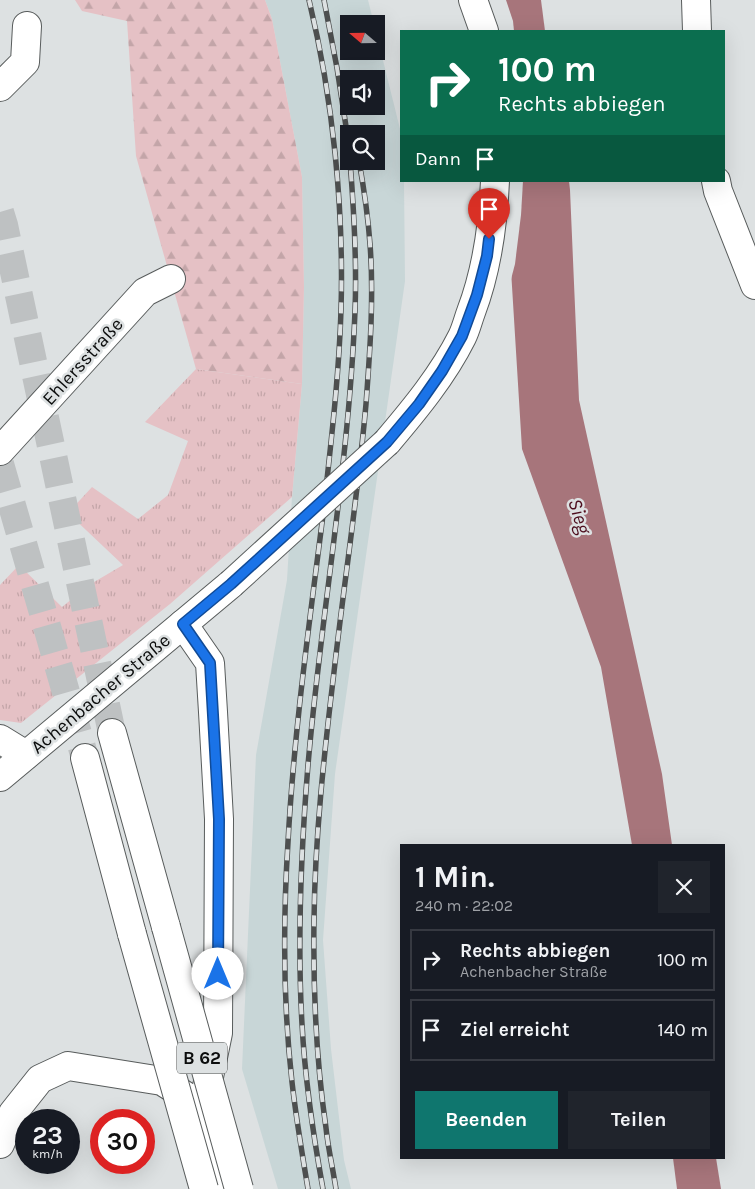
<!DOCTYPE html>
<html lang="de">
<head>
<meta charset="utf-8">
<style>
  body { margin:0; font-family:Karla,sans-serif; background:#20242c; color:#f1f3f6; height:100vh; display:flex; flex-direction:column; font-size:19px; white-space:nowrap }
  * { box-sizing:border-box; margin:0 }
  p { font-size:16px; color:#9ea1a6 }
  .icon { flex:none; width:28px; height:28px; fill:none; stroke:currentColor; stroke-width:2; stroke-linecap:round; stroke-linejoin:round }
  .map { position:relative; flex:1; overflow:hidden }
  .panel { position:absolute; left:400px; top:844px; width:325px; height:315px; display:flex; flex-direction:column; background:#171b24; border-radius:0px; box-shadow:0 5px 20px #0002 }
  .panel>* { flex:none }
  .hud { position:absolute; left:400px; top:30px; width:325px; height:152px; border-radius:0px; box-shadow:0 5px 20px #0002; background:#0b6e4f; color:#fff; overflow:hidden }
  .needle { width:32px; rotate:290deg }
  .controls { position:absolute; left:340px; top:15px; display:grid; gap:10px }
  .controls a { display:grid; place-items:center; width:45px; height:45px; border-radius:0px; background:#171b24; box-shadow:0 5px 20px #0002; font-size:25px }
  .speed { position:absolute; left:15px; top:1109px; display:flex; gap:10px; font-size:25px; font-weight:700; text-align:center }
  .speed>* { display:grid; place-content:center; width:65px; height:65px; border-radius:50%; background:#171b24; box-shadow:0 5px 20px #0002; line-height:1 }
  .speed small { font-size:12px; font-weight:400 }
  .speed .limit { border:8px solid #d22; background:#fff; color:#111 }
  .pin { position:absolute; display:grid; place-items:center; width:42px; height:42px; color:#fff; margin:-51px -21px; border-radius:50% 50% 50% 0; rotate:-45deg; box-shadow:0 0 5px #0007 }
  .pin .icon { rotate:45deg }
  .me { position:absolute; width:55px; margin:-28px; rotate:0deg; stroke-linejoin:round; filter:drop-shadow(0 0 4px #0008) }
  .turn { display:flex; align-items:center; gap:18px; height:105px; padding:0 15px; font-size:22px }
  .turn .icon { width:65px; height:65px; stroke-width:2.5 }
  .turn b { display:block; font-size:35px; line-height:42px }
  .then { display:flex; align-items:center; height:48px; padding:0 15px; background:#0003; gap:10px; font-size:19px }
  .round { display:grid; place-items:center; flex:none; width:52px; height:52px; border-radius:0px; background:#20242c }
  .head { display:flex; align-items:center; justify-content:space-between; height:85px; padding:0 15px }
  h1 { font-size:30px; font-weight:700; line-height:38px }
  .action { display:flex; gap:10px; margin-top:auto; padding:10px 15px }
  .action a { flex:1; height:58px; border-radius:0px; background:#0f766e; color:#fff; font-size:20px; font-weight:700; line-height:58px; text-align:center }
  .action a+a { background:#20242c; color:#f1f3f6 }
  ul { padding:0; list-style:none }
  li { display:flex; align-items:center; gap:15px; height:62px; margin:0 10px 8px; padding:0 5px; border:2px solid #363941; border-radius:0px }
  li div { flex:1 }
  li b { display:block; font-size:19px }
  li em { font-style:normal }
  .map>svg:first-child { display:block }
  .built { fill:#c8d6d7; fill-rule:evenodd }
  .grass { fill:url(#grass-tufts) }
  .forest { fill:url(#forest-firs) }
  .water { fill:#a7757b }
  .pier { fill:#dde1e2 }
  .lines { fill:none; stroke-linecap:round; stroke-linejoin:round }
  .trunk-tunnel { stroke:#bec1c2; stroke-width:28; stroke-dasharray:28 14; stroke-linecap:butt }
  .minor-casing { stroke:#585c5c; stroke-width:30 }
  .secondary-casing { stroke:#585c5c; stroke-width:30 }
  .trunk-casing { stroke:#585c5c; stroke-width:30 }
  .minor { stroke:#fff; stroke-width:28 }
  .secondary { stroke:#fff; stroke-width:28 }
  .trunk { stroke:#fff; stroke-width:28 }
  .rail-casing { stroke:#4d4f4f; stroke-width:5.5 }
  .rail { stroke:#dde1e2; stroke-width:4; stroke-dasharray:11; stroke-linecap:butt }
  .secondary-bridge-casing { stroke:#585c5c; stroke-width:30; stroke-linecap:butt }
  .trunk-bridge-casing { stroke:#585c5c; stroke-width:30; stroke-linecap:butt }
  .secondary-bridge { stroke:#fff; stroke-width:28 }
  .trunk-bridge { stroke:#fff; stroke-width:28 }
  .route-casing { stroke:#114b97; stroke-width:12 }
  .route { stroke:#1a73e8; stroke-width:9 }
  .labels { text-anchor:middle; stroke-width:5; stroke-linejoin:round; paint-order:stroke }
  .shield { fill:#dde1e2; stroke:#4a4c4c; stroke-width:1 }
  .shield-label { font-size:18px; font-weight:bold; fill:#0b0c0c }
  .street-label { font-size:19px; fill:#0b0c0c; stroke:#dde1e2 }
  .water-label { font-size:20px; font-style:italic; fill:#4d0e1e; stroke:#dde1e2 }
</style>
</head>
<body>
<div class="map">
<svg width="755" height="1189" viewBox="0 0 755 1189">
  <defs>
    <pattern id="grass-tufts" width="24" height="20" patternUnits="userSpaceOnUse" patternTransform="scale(1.25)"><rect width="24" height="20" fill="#e5c1c5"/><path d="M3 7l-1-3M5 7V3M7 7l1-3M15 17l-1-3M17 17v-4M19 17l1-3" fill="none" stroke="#c3a5a8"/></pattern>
    <pattern id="forest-firs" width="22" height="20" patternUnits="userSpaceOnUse" patternTransform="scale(1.25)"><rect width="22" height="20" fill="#e5c1c5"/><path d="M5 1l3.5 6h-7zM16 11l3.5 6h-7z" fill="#c3a5a8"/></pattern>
  </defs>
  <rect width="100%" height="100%" fill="#dde1e2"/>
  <path class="built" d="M265 0H368L374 24H349V51H376V32L401 133V181H404L405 281 335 774 323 940 331 1049 344 1160 351 1189H278L242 1069 256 755 287 580 292 497 302 384 304 287 302 177 272 19ZM349 79H376V106H349ZM349 134H376V161H349Z"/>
  <path class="grass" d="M196 369 302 384 292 497 170 604 21 723 0 720V585L19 565 62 607 89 585 123 565 68 513 92 487 138 519 168 495 188 441 145 422Z"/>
  <path class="forest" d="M75 0H265L272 19 302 177 304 287 302 384 196 369 136 156 127 21 82 11Z"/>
  <g class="water">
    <path d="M478 0H541L545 31H481Z"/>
    <path d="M500 181H569L570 190 579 400 662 774 672 845H632L601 667 522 449 511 270Z"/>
    <path d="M673 1158H716L721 1189H677Z"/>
  </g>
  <g class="pier">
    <path d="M475 0H506L513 21 514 31H479Z"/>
    <path d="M497 181H523L521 215 515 264 509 287Z"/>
  </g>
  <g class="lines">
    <g class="trunk-tunnel">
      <path d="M0 212 4 225 112 733"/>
      <path d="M0 464 85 758"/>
    </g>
    <defs>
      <g id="minor">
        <path d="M696 0 697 31"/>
        <path d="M0 87 25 62 27 26"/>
        <path d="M716 181 718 191 755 285"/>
        <path d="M0 451 145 292 171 279"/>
        <path d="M183 624 210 663 213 712 219 819 218 1033 203 1106 218 1189"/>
        <path d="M0 739 26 755"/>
        <path d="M0 1144 13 1113 40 1079 68 1066 162 1081 192 1100"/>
      </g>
      <g id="secondary">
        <path d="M473 0 484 31"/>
        <path d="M387 442C415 409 443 375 462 337 466 329 468 320 471 312 487 270 493 226 495 181"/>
        <path d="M0 777 231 584"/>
      </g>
      <g id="trunk">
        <path d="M112 733 166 927"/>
        <path d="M85 758 132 934"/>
      </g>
    </defs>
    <use href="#minor" class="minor-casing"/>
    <use href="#secondary" class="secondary-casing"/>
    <use href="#trunk" class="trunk-casing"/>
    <use href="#minor" class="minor"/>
    <use href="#secondary" class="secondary"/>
    <use href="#trunk" class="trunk"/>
    <defs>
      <g id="rail">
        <path d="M324 0 337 68 349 146"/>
        <path d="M308 1189C302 1153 296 1118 292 1082 283 1003 283 921 288 842 294 730 310 619 324 507 331 442 339 376 341 310 344 208 333 99 309 0"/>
        <path d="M323 1189C313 1134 305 1080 302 1024 297 938 301 851 308 765 321 614 349 464 355 311 357 261 354 211 350 161"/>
        <path d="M336 1189C333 1169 328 1148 326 1128 316 1059 313 990 314 920 315 837 324 755 334 672 344 583 358 494 366 404 370 351 374 297 370 244 368 216 364 189 359 161"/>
      </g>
    </defs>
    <use href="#rail" class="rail-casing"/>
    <use href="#rail" class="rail"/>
    <defs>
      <path id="secondary-bridge" d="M231 584 387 442"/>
      <g id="trunk-bridge">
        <path d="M166 927 239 1189"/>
        <path d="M132 934 204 1189"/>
      </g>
    </defs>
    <use href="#secondary-bridge" class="secondary-bridge-casing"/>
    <use href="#trunk-bridge" class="trunk-bridge-casing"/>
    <use href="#secondary-bridge" class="secondary-bridge"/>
    <use href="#trunk-bridge" class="trunk-bridge"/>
  </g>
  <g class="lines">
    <defs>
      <path id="route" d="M218 974 219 819 210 663 183 624 231 584 387 442 419 404 442 371 462 336 477 295 487 256 489 239"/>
    </defs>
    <use href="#route" class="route-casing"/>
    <use href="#route" class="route"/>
  </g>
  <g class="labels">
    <rect class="shield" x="177" y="1042.5" width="50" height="31" rx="4"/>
    <g class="shield-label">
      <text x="202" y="1064">B 62</text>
    </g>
    <g class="street-label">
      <text transform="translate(82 361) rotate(-48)" y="7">Ehlersstraße</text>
      <text transform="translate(100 693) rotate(-40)" y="7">Achenbacher Straße</text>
    </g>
    <g class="water-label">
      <text transform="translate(580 516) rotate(73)" y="7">Sieg</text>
    </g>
  </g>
</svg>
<div class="controls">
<a><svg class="needle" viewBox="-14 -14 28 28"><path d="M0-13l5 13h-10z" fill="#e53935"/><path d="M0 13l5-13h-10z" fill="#9ea1a6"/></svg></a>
<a><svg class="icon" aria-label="sound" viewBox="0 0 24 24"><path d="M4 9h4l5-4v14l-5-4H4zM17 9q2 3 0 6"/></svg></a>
<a><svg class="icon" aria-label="search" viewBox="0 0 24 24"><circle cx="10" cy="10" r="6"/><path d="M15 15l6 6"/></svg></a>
</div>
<div class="speed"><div>23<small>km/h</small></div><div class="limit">30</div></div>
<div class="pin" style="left:489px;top:239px;background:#d93025"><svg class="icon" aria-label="arrive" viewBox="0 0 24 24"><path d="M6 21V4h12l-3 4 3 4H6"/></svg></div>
<svg class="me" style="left:218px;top:974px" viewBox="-20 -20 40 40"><circle r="19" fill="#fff"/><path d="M0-13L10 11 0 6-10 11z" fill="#1a73e8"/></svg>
<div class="hud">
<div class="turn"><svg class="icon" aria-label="right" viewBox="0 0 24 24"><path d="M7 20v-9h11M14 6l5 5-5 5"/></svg><div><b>100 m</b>Rechts abbiegen</div></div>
<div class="then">Dann<svg class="icon" aria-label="arrive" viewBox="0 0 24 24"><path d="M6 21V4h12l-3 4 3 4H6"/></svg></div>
</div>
<section class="panel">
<div class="head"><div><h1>1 Min.</h1><p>240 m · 22:02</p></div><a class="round"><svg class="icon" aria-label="close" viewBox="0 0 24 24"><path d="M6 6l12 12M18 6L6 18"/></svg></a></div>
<ul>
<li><svg class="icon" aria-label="right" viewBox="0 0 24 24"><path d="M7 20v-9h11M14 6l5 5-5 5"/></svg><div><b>Rechts abbiegen</b><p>Achenbacher Straße</p></div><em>100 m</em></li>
<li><svg class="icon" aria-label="arrive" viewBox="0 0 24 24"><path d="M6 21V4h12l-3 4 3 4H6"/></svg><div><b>Ziel erreicht</b></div><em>140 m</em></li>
</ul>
<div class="action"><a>Beenden</a><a>Teilen</a></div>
</section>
</div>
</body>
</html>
